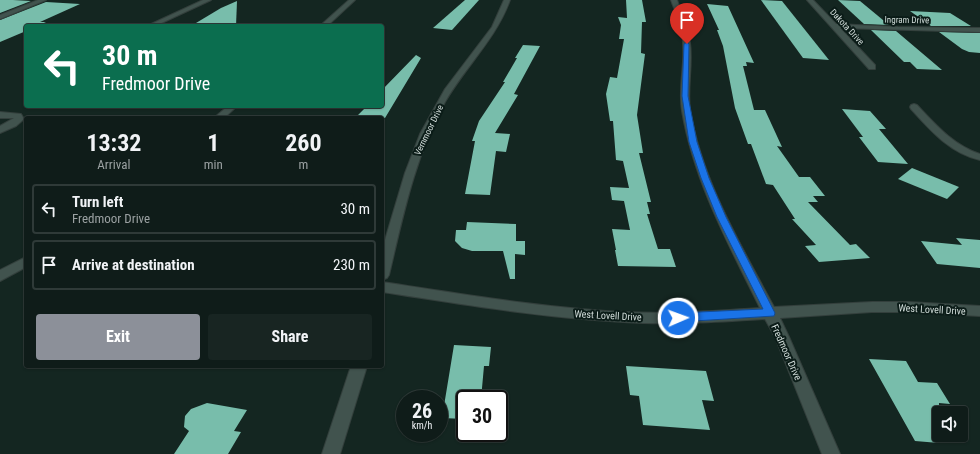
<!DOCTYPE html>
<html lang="en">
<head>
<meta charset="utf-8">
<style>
  body { margin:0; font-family:"Roboto Condensed",sans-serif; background:#182522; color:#f1f3f6; height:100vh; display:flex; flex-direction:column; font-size:15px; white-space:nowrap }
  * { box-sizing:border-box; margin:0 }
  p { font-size:13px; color:#9ba1a2 }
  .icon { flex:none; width:22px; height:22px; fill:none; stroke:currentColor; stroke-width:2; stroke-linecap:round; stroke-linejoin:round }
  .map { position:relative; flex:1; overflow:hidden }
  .drawer { position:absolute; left:24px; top:116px; width:360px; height:252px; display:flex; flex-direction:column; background:#0f1c19; border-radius:4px; box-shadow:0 1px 3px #0004,0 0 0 1px #2f3a38 }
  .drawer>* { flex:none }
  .banner { position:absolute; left:24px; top:24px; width:360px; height:84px; border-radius:4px; box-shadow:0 1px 3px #0004,0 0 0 1px #2f3a38; background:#0b6e4f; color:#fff; overflow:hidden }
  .tools { position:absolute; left:932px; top:406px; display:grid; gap:8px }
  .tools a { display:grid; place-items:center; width:36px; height:36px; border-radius:4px; background:#0f1c19; box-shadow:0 1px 3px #0004,0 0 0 1px #2f3a38; font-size:20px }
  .speed { position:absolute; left:396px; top:390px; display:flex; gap:8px; font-size:20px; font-weight:700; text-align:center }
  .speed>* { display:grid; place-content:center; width:52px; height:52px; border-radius:50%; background:#0f1c19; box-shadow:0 1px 3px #0004,0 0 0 1px #2f3a38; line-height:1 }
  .speed small { font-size:10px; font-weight:400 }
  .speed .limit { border:2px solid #111; border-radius:6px; background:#fff; color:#111 }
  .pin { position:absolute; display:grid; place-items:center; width:34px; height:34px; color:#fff; margin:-41px -17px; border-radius:50% 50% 50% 0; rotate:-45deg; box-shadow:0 0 4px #0007 }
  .pin .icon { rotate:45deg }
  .me { position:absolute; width:44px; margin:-22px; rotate:88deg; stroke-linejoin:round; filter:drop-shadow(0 0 3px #0008) }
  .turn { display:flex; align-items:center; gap:14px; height:84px; padding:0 12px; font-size:18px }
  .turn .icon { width:52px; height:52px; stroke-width:2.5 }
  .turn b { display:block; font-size:28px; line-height:34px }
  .eta { display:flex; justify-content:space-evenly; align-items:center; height:68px; text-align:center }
  .eta b { font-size:24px; font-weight:700; line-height:28px }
  .action { display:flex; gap:8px; margin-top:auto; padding:8px 12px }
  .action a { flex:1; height:46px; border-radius:4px; background:#8c9099; color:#fff; font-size:16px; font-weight:700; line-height:46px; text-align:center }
  .action a+a { background:#182522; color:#f1f3f6 }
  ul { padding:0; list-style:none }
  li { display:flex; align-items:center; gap:12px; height:50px; margin:0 8px 6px; padding:0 4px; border:2px solid #2f3a38; border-radius:4px }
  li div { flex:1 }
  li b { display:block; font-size:15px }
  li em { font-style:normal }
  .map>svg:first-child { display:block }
  .building { fill:#78bdab }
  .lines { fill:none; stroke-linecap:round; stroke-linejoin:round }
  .minor-casing { stroke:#333f3c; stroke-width:2 }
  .minor { fill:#41534e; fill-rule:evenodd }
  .route { fill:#1a73e8; stroke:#114b97 }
  .labels { text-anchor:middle; stroke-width:4; stroke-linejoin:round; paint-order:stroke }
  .far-street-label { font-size:9px; fill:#d0dbd8; stroke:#0b1c18 }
  .street-label { font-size:10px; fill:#d0dbd8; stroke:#0b1c18 }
</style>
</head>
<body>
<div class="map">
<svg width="980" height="454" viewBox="0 0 980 454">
  <rect width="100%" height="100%" fill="#142621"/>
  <g class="building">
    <path d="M0 0H13L31 1 0 13Z"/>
    <path d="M465 0H479L452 30 433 28Z"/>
    <path d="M626 0H642L646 22H642L641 53 645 54 637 115 643 153H639L651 202H647L650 214H647L658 249H670L676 267 618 266 615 250H616L612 229 630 230 624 201 612 200 610 187 629 188 623 161 616 160 613 121H610L606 94 610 77 617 78 624 39H619L621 25 618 17 627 18Z"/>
    <path d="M761 0 782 1 829 60 803 58Z"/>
    <path d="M838 0 860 1 889 25 864 24Z"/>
    <path d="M237 1 236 26H191L221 8Z"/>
    <path d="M46 2 80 4 40 22H46L37 26H26V31L0 42V20Z"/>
    <path d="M707 4 728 6 754 63 746 62 747 66H743L754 110H765L782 147 777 146 799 177H810L825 196H813L818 202H808L850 245 856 244 870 258 819 262 805 246 816 245 792 219H795L773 185 766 184 751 144H748L735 108 723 46 717 30H719Z"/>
    <path d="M910 11 950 13 971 26H931Z"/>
    <path d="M871 30 896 31 942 70 917 69 910 62H904Z"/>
    <path d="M939 32 980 33V53L969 52 962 49Z"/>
    <path d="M523 45 540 46 514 94 518 95 495 133 510 134 506 152 496 151 490 195 465 194 475 141H472L479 121 505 82H503L517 58H515Z"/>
    <path d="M416 55 421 58 385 118H355L367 106H382V90Z"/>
    <path d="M842 109 870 111 886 129H879L908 164 878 162 859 137H863Z"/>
    <path d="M912 168 959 187 947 199 898 179Z"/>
    <path d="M467 222 516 224V241H525V255L515 254V279H510L503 251H472L462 248 455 241 456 230H466Z"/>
    <path d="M956 238 980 240V268L937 264 921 241 962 245Z"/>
    <path d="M454 345 491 347 489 366H484L481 399H465V419L442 418Z"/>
    <path d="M869 359 906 361 918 382 937 383 950 404 939 403V443L915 441Z"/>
    <path d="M626 366 706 371 714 401 702 400 710 430 643 425 639 396 630 395Z"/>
    <path d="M207 403 247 410 234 431 241 432 228 454H174L189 431 184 427 185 416 191 409Z"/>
  </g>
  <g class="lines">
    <defs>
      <g id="minor">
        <path d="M38 0H46L0 19V15Z"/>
        <path d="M203 0H211L155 26H147Z"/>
        <path d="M349 0H355L327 26H320Z"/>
        <path d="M504 0H510C496 39 465 67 445 102 415 156 403 216 389 275L387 278 382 280V250L405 173 420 134 445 89 492 27Z"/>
        <path d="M671 0H677C682 14 689 29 690 43 693 65 687 88 690 110 702 181 741 245 774 307L872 302H908L980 306V316L908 312H872L780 318 789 337 840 454H822L775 337 765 319C718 322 670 325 623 322 542 318 462 304 382 292V282C462 294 543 308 624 312 669 314 715 311 760 308 729 245 694 182 682 111 678 89 685 66 683 44 683 29 676 14 671 0Z"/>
        <path d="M807 0H813L836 24 898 27 980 28V32L840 28 875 65V69H869Z"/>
        <path d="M914 104 917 105C936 125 953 145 980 154V160C950 153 931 131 911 109L910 107 911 105Z"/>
        <path d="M228 106H237L224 118H214Z"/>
        <path d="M0 112 21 114 24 119 16 126 0 133V126L14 118H0Z"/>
        <path d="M26 257V267L0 281V270Z"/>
        <path d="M351 366H367L340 454H322Z"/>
      </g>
    </defs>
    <use href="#minor" class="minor-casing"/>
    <use href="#minor" class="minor"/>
  </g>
  <path class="route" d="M687 42 689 44 688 96 697 142 709 178 726 217 775 313 774 316 678 322 674 321 672 318 674 315 678 313 763 309 717 217 701 178 689 142 682 96 684 44Z"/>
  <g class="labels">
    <g class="far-street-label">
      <text transform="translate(907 20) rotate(1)" y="3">Ingram Drive</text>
      <text transform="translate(847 27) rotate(47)" y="3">Dakota Drive</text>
      <text transform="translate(429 130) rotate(-64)" y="3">Vernmoor Drive</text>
    </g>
    <g class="street-label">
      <text transform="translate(932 309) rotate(3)" y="4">West Lovell Drive</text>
      <text transform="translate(608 315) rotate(3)" y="4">West Lovell Drive</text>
      <text transform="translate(787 352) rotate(66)" y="4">Fredmoor Drive</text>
    </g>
  </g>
</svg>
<div class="tools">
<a><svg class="icon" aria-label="sound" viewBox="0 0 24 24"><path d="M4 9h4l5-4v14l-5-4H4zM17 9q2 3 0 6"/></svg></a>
</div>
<div class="speed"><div>26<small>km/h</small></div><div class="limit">30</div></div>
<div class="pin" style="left:687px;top:44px;background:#d93025"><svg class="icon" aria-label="arrive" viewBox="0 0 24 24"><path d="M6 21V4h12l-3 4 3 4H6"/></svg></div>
<svg class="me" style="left:678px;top:318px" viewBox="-20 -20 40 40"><circle r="17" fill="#1a73e8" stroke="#fff" stroke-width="3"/><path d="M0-11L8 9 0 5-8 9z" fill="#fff"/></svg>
<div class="banner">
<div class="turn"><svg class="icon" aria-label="left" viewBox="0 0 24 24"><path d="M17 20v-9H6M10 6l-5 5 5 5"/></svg><div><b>30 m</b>Fredmoor Drive</div></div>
</div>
<section class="drawer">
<div class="eta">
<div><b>13:32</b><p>Arrival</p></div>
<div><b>1</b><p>min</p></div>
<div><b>260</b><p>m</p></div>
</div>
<ul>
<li><svg class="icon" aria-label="left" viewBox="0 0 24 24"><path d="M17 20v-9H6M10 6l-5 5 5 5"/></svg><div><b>Turn left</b><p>Fredmoor Drive</p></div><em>30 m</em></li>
<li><svg class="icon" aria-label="arrive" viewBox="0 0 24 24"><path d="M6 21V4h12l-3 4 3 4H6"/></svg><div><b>Arrive at destination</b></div><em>230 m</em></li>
</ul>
<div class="action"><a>Exit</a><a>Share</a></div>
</section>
</div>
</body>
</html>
